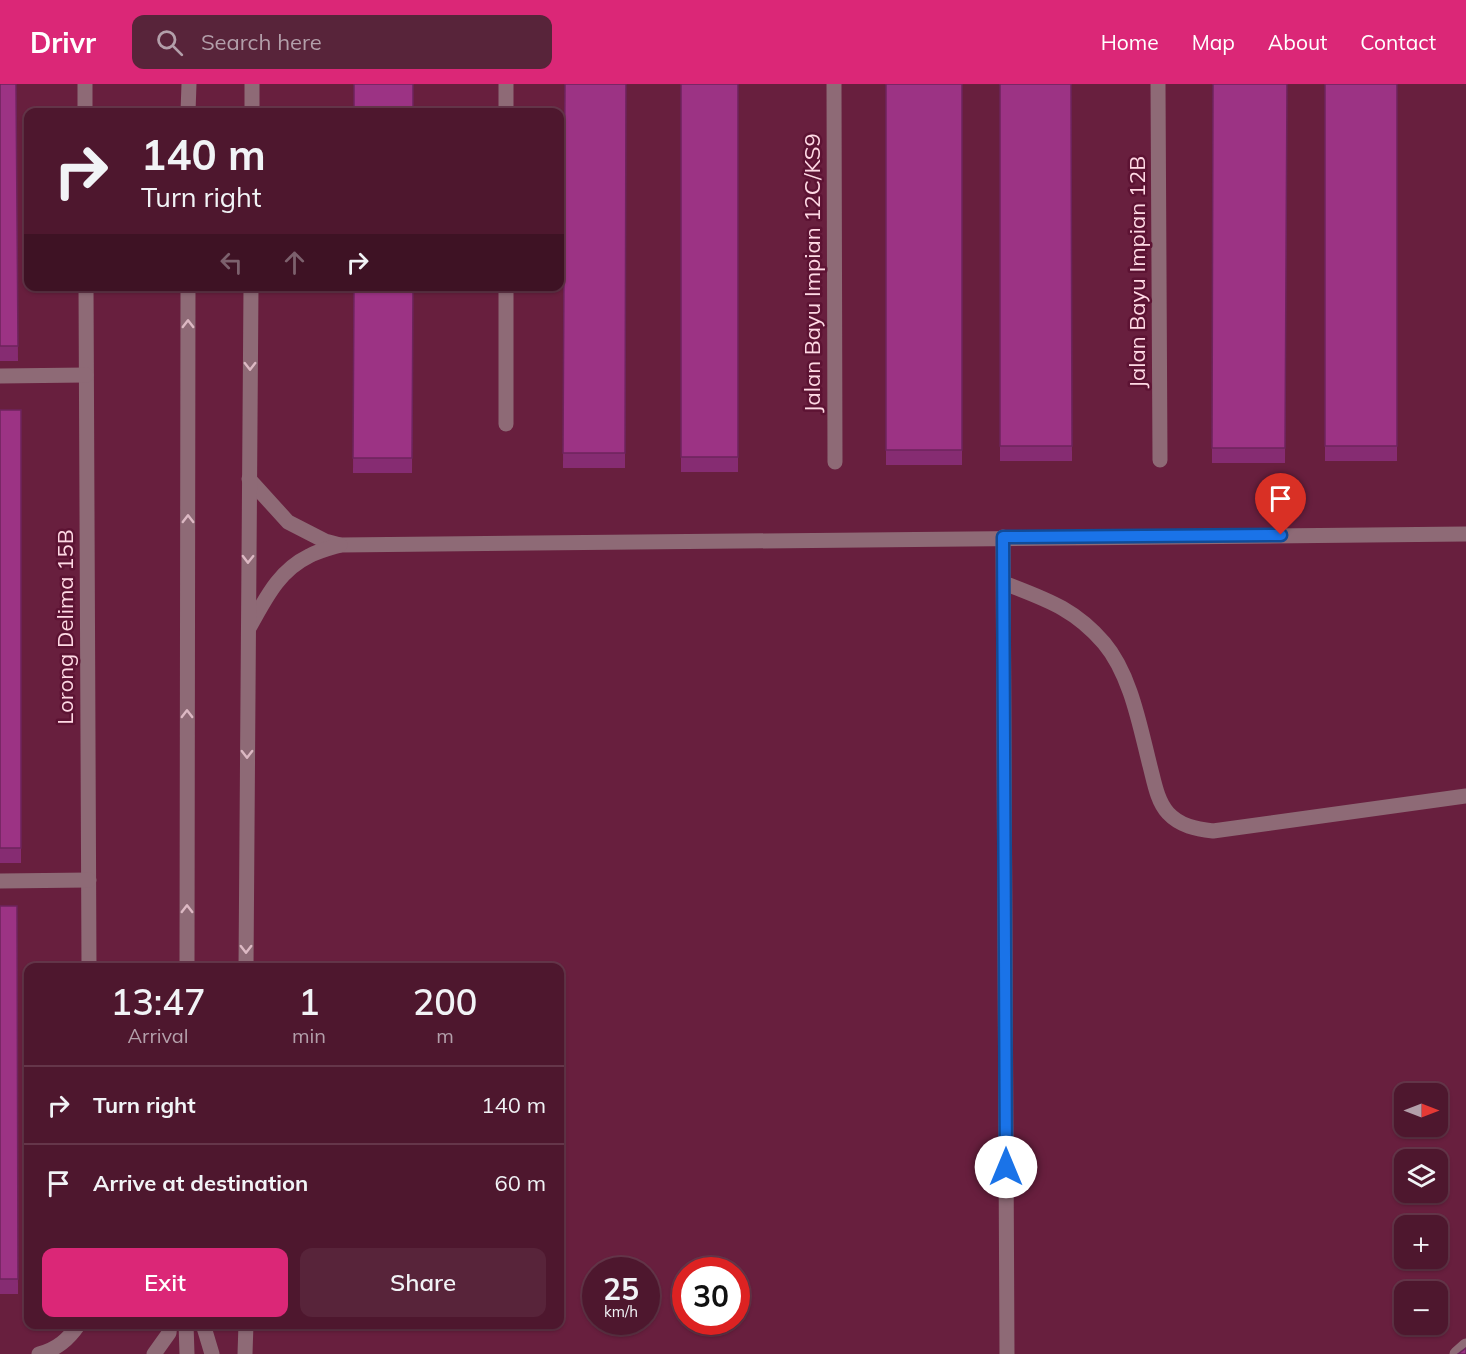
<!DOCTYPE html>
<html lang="en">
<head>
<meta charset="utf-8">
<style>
  body { margin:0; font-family:Mulish,sans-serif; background:#58243a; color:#f1f3f6; height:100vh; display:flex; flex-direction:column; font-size:22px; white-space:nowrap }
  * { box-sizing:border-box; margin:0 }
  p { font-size:20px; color:#b39faa }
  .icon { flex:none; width:33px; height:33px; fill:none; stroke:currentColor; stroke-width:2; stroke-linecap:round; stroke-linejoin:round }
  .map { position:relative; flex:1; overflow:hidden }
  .side { position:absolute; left:24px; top:879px; width:540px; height:366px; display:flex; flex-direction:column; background:#4e172e; border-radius:12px; box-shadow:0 2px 4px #0004,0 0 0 2px #65364a }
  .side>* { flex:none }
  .banner { position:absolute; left:24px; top:24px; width:540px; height:183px; border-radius:12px; box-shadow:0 2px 4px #0004,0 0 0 2px #65364a; background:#4e172e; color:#f1f3f6; overflow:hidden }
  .needle { width:39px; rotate:90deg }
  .buttons { position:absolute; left:1394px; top:999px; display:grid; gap:12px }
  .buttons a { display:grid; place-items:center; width:54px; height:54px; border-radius:12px; background:#4e172e; box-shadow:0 2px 4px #0004,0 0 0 2px #65364a; font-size:30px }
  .speed { position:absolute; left:582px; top:1173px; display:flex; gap:12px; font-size:30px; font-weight:700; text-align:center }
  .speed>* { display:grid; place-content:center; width:78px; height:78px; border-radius:50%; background:#4e172e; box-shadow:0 2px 4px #0004,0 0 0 2px #65364a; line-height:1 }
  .speed small { font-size:15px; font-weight:400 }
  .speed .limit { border:9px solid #d22; background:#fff; color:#111 }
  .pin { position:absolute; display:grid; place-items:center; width:51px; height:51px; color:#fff; margin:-62px -26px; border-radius:50% 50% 50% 0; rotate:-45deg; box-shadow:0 0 6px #0007 }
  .pin .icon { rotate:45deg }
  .me { position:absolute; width:66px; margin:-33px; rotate:0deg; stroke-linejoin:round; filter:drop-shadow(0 0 4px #0008) }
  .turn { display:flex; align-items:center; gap:21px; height:126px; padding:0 18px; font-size:27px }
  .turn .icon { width:78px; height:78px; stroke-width:2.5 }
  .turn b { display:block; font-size:42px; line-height:51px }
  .lanes { display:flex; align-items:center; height:57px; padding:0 18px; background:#0003; justify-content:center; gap:30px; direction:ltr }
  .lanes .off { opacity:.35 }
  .eta { display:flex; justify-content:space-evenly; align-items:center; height:102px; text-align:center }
  .eta b { font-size:36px; font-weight:600; line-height:42px }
  .button { display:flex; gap:12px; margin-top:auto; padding:12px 18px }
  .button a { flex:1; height:69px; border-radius:12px; background:#db2777; color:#fff; font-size:24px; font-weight:600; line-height:69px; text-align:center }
  .button a+a { background:#58243a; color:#f1f3f6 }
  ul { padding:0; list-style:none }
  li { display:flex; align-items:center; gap:18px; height:78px; padding:0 18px; border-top:2px solid #65364a }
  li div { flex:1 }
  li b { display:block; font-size:22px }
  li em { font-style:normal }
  header { display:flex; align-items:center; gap:36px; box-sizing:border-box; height:84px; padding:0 30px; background:#db2777; color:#fff }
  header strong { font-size:28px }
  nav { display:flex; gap:33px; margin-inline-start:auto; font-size:21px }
  .search { width:420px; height:54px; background:#58243a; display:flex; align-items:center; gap:15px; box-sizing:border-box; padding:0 21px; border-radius:12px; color:#b39faa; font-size:22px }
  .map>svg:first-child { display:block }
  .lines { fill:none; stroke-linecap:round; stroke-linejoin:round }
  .minor { stroke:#8e6a76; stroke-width:15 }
  .wall { fill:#862c72 }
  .building { fill:#9c3384; stroke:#6d245c; stroke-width:1.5 }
  .oneway { stroke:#dcb8c3 }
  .route-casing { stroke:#114b97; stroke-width:15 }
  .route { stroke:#1a73e8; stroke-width:10 }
  .labels { text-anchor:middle; stroke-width:5; stroke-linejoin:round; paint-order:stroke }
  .street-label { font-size:22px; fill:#fed9e4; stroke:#5c1333 }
</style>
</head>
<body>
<header>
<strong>Drivr</strong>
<div class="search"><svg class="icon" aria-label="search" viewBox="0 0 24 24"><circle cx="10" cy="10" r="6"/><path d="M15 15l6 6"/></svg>Search here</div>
<nav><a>Home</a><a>Map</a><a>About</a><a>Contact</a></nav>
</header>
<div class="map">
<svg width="1466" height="1270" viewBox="0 0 1466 1270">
  <rect width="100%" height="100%" fill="#681f3e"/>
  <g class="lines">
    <g class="minor">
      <path d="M85 0V28"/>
      <path d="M834 0 835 378"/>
      <path d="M1158 0 1160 376"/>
      <path d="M188 28 189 0"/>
      <path d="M252 28V0"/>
      <path d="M506 28V0"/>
      <path d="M86 202 89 884"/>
      <path d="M0 292 86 291"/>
      <path d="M506 340V202"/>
      <path d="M249 395 288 438 325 457 340 461 1466 450"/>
      <path d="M1003 453 1007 1270"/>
      <path d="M1004 499C1045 515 1074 524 1104 559 1131 591 1140 643 1150 682 1154 697 1157 717 1168 729 1180 742 1196 745 1213 747L1466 712"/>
      <path d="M249 544C265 516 278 487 309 472 318 467 330 464 340 461"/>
      <path d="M0 797 89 796"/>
      <path d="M187 884 188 202"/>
      <path d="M246 884 251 202"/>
      <path d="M186 1240 187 1270"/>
      <path d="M203 1240 212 1270"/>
      <path d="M39 1270C57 1265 68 1256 79 1240"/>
      <path d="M154 1270 169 1249 170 1240"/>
      <path d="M245 1270 246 1240"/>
      <path d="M1457 1270 1466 1262"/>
    </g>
  </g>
  <g class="wall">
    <path d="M0 0H16L18 277H0Z"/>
    <path d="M565 0H626L625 384H563Z"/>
    <rect x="681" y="0" width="57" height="388"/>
    <rect x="886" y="0" width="76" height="381"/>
    <path d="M1000 0H1071L1072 377H1000Z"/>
    <path d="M1213 0H1287L1285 379H1212Z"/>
    <rect x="1325" y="0" width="72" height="377"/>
    <path d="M354 202H413L412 389H353Z"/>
    <rect x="0" y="326" width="21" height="453"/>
    <path d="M0 822H17L18 1210H0Z"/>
  </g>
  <g class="building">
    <path d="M0 0H16L18 262H0Z"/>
    <rect x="354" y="0" width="59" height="28"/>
    <path d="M565 0H626L625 369H563Z"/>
    <rect x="681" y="0" width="57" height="373"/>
    <rect x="886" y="0" width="76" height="366"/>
    <path d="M1000 0H1071L1072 362H1000Z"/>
    <path d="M1213 0H1287L1285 364H1212Z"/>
    <rect x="1325" y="0" width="72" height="362"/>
    <path d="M354 202H413L412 374H353Z"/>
    <rect x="0" y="326" width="21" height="438"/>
    <path d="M0 822H17L18 1195H0Z"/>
    <path d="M1466 1264V1270H1458Z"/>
  </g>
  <defs><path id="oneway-chevron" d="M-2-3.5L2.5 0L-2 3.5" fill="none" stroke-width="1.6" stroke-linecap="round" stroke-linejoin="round" transform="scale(1.5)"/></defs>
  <g class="oneway">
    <use href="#oneway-chevron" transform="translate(188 240) rotate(-90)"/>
    <use href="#oneway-chevron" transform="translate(250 282) rotate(90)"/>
    <use href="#oneway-chevron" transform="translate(188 435) rotate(-90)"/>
    <use href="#oneway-chevron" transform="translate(248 475) rotate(91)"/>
    <use href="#oneway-chevron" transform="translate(187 630) rotate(-90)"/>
    <use href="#oneway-chevron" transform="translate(247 670) rotate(90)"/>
    <use href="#oneway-chevron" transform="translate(187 825) rotate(-90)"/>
    <use href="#oneway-chevron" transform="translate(246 865) rotate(90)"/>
  </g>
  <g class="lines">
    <defs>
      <path id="route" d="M1006 1083 1003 453 1281 451"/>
    </defs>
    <use href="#route" class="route-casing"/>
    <use href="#route" class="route"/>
  </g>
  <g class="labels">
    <g class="street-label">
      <text transform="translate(1137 188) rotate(-90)" y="8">Jalan Bayu Impian 12B</text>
      <text transform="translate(812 189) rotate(-90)" y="8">Jalan Bayu Impian 12C/KS9</text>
      <text transform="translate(65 543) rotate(-90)" y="8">Lorong Delima 15B</text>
    </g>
  </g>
</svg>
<div class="buttons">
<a><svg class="needle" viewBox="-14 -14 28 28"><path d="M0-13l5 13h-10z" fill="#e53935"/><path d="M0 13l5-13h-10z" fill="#b39faa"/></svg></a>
<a><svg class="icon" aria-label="layers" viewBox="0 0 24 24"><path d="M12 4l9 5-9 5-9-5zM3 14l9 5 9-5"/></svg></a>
<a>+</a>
<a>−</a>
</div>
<div class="speed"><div>25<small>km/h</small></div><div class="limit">30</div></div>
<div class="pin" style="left:1281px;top:451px;background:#d93025"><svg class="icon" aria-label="arrive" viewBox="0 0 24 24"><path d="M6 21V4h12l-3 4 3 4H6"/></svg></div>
<svg class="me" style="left:1006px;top:1083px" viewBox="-20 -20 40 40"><circle r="19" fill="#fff"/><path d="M0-13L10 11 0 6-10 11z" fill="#1a73e8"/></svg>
<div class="banner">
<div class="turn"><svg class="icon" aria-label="right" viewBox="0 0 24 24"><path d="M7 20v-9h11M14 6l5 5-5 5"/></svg><div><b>140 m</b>Turn right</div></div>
<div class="lanes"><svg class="icon off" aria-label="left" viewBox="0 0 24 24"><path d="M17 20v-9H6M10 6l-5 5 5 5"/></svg><svg class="icon off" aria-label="ahead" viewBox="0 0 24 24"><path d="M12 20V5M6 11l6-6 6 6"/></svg><svg class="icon" aria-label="right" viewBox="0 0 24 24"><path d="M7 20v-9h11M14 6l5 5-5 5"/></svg></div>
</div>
<section class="side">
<div class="eta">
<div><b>13:47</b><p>Arrival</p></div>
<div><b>1</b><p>min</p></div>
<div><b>200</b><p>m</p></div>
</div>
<ul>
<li><svg class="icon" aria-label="right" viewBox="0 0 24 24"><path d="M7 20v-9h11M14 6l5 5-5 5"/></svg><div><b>Turn right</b></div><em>140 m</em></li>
<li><svg class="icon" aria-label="arrive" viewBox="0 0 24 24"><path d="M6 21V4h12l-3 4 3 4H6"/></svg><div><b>Arrive at destination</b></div><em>60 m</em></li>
</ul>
<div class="button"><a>Exit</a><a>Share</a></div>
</section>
</div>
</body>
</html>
